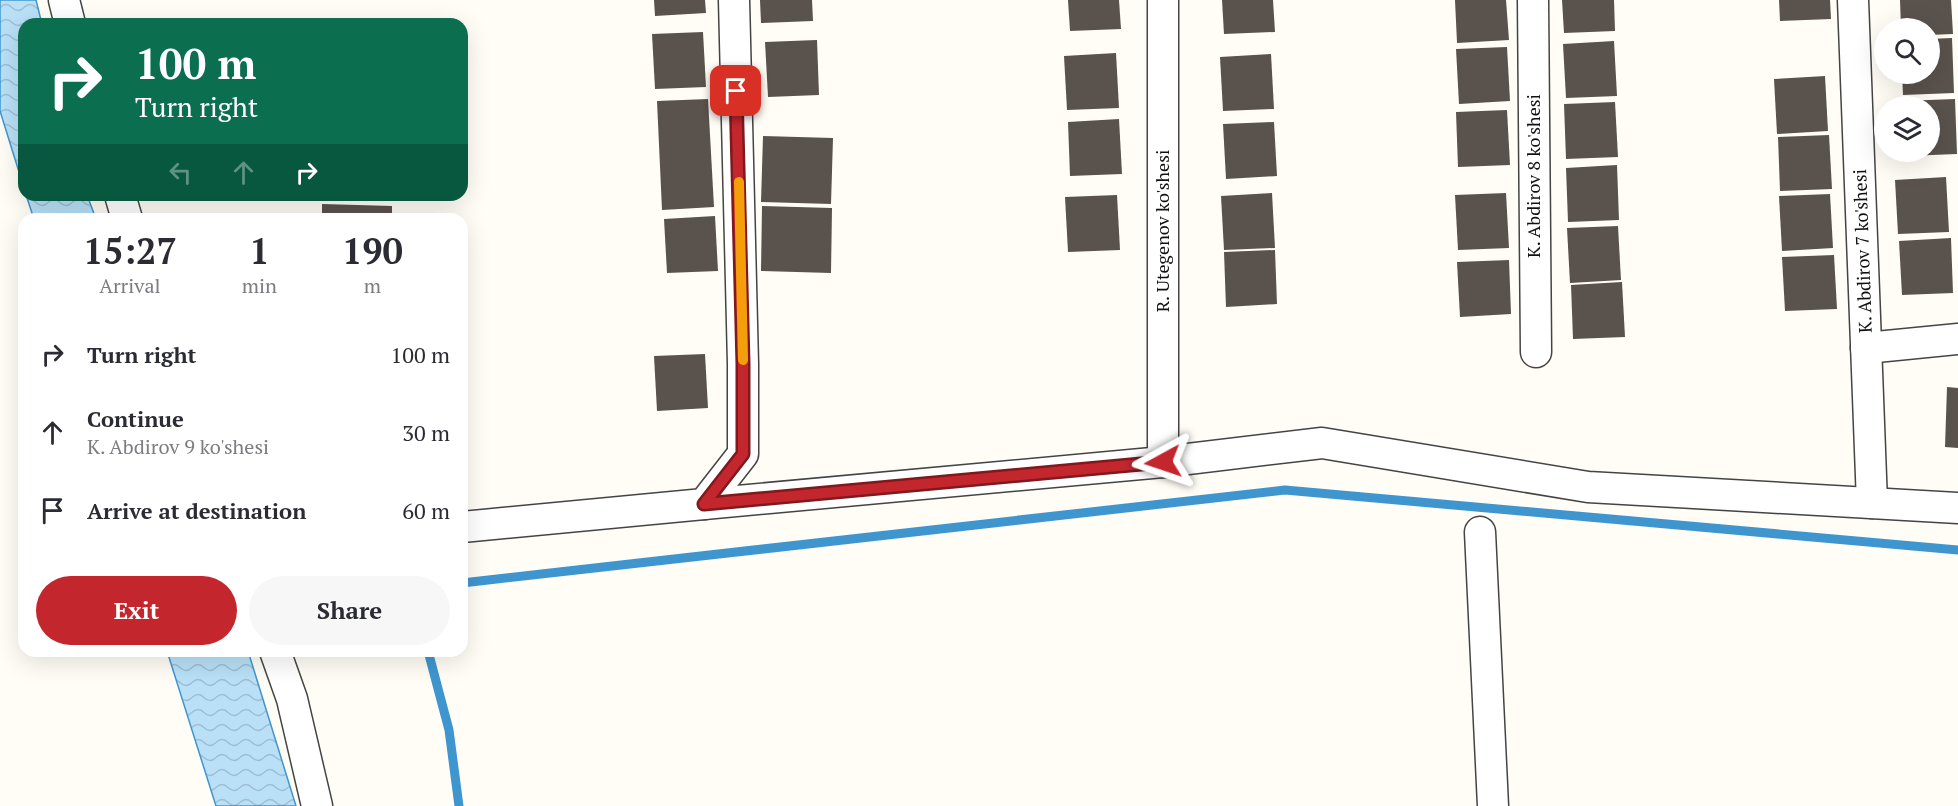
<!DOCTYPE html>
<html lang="en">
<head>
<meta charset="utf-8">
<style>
  body { margin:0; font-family:"PT Serif",serif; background:#f7f7f7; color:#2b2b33; height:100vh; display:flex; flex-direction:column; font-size:22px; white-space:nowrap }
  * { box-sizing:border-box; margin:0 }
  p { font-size:20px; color:#7c7c81 }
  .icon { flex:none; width:33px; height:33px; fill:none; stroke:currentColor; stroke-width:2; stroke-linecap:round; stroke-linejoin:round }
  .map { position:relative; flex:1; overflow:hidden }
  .side { position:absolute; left:18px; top:213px; width:450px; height:444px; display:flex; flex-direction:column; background:#fff; border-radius:18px; box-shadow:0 6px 24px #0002 }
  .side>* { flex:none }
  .hud { position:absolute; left:18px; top:18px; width:450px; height:183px; border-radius:18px; box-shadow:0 6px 24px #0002; background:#0b6e4f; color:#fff; overflow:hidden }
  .tools { position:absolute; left:1874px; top:18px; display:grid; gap:12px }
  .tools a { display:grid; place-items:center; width:66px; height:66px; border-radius:50%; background:#fff; box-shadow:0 6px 24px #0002; font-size:30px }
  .pin { position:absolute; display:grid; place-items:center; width:51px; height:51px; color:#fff; margin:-26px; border-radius:12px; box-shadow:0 3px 9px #0006 }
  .me { position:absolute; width:66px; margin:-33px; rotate:265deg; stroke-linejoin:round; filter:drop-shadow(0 0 4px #0008) }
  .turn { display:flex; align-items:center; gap:21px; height:126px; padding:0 18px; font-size:27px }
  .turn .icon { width:78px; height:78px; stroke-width:2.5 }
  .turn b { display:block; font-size:42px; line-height:51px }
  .lanes { display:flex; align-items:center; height:57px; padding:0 18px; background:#0003; justify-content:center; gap:30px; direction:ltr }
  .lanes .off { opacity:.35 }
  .eta { display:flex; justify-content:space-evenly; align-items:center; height:102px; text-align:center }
  .eta b { font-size:36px; font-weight:800; line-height:42px }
  .cta { display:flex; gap:12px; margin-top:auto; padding:12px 18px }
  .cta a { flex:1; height:69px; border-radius:36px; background:#c4262e; color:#fff; font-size:24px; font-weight:800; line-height:69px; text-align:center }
  .cta a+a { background:#f7f7f7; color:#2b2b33 }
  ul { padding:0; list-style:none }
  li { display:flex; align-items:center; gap:18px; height:78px; padding:0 18px }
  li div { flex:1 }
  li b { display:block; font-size:22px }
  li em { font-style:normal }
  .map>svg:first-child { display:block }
  .water { fill:url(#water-waves); stroke:#3f96cf; stroke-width:1.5 }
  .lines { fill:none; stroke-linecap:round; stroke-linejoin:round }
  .stream { stroke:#3f96cf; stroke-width:9 }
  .building { fill:#5a524d }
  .street-casing { stroke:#444; stroke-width:33 }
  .street { stroke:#fff; stroke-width:30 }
  .route-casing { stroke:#7f191e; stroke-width:15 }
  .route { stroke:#c4262e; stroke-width:10 }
  .slow { stroke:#f59e0b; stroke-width:10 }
  .labels { text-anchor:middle; stroke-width:6; stroke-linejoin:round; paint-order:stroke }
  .street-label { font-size:18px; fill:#111; stroke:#fff }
</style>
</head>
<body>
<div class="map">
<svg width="1958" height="806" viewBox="0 0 1958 806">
  <defs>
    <pattern id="water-waves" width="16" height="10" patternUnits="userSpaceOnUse" patternTransform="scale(1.5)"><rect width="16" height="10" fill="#b9e0f7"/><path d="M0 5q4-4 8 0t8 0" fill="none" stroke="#9ebfd3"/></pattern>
  </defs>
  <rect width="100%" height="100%" fill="#fffdf5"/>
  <g class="water">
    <path d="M0 0H36L42 24H24V188L0 111Z"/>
    <path d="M26 195H87L96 219H34Z"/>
    <path d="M167 651H248L296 806H216Z"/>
  </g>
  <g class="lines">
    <g class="stream">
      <path d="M462 583 1285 490 1958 550"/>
      <path d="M428 651 449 730 459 806"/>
    </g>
  </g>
  <g class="building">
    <path d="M654 0H705L706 13 655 16Z"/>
    <path d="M760 0H812L813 21 761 23Z"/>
    <path d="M1068 0H1119L1121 29 1070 31Z"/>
    <path d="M1222 0H1273L1275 32 1224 34Z"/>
    <path d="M1455 0H1506L1509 40 1457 43Z"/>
    <path d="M1562 0H1614L1615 31 1564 33Z"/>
    <path d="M1779 0H1830L1831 19 1780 21Z"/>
    <path d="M1900 0H1951L1953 34 1929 35V28H1901Z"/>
    <path d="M703 32 706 87 655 89 652 34Z"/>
    <path d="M1952 38 1954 93 1903 95 1902 74H1929V39Z"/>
    <path d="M817 40 819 95 768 97 765 42Z"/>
    <path d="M1614 41 1617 96 1566 98 1563 44Z"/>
    <path d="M1507 47 1510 101 1459 104 1456 49Z"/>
    <path d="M1116 53 1119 108 1067 110 1064 56Z"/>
    <path d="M1271 54 1274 109 1223 111 1220 57Z"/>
    <path d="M1825 76 1828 131 1777 134 1774 79Z"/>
    <path d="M708 99 714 207 662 210 657 101Z"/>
    <path d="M1955 99 1957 154 1906 156V152H1929V106H1904L1903 101Z"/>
    <path d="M1615 102 1618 157 1566 159 1564 104Z"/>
    <path d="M1507 110 1510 165 1458 167 1456 112Z"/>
    <path d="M1119 119 1122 174 1070 176 1068 122Z"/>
    <path d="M1274 122 1277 176 1226 179 1223 124Z"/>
    <path d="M1829 135 1832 189 1780 191 1778 137Z"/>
    <path d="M763 136 833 138 831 204 761 202Z"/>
    <path d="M1617 165 1619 220 1568 222 1566 168Z"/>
    <path d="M1946 177 1949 232 1898 234 1895 180Z"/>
    <path d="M1272 193 1275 248 1224 250 1221 196Z"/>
    <path d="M1506 193 1509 248 1458 250 1455 195Z"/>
    <path d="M1830 194 1833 248 1782 251 1779 196Z"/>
    <path d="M1117 195 1120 250 1068 252 1065 197Z"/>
    <path d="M322 204 392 206V219H322Z"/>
    <path d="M762 206 832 208 831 273 761 271Z"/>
    <path d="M715 216 718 271 667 273 664 219Z"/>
    <path d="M1618 226 1621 280 1570 283 1567 228Z"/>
    <path d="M1951 238 1953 293 1902 295 1899 241Z"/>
    <path d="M1275 250 1277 304 1226 307 1224 252Z"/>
    <path d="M1834 255 1837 309 1785 311 1782 257Z"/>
    <path d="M1509 260 1511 314 1460 317 1457 262Z"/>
    <path d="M1622 282 1625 337 1573 339 1571 285Z"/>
    <path d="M705 354 708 408 657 411 654 356Z"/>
    <path d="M1947 387 1958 388V448L1945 447Z"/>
  </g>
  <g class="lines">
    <defs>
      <g id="street">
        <path d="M64 0 70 24"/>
        <path d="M1163 0V462"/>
        <path d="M1533 0 1536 352"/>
        <path d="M1853 0 1872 503"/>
        <path d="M120 195 127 219"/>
        <path d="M1866 348 1958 339"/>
        <path d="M704 504 1163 462 1322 443 1588 487 1958 508"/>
        <path d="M462 527 704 504 743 454V364L734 0"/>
        <path d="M1480 532 1493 806"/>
        <path d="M275 651 292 699 317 806"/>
      </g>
    </defs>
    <use href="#street" class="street-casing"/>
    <use href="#street" class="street"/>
  </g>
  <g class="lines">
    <defs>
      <path id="route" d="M736 91 743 364V454L704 504 1163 462"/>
    </defs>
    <use href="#route" class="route-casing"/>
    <use href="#route" class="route"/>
    <path class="slow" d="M739 182 743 360"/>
  </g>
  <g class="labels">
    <g class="street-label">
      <text transform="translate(1534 176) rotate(-90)" y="6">K. Abdirov 8 ko'shesi</text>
      <text transform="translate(1163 231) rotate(-90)" y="6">R. Utegenov ko'shesi</text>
      <text transform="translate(1863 251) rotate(-92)" y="6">K. Abdirov 7 ko'shesi</text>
    </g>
  </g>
</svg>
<div class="tools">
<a><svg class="icon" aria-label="search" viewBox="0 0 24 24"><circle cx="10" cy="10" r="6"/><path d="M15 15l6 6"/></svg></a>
<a><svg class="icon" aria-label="layers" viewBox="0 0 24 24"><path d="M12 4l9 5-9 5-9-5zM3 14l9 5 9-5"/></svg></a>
</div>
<div class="pin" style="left:736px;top:91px;background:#d93025"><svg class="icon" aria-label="arrive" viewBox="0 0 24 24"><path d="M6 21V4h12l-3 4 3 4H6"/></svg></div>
<svg class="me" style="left:1163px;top:462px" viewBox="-20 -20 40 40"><path d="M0-17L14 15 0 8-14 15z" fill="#c4262e" stroke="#fff" stroke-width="4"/></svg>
<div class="hud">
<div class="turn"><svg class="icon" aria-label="right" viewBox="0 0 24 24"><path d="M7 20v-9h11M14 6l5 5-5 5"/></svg><div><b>100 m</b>Turn right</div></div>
<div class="lanes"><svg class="icon off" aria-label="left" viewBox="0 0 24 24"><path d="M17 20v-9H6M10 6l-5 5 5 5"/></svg><svg class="icon off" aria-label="ahead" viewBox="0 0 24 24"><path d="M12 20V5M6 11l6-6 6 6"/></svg><svg class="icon" aria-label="right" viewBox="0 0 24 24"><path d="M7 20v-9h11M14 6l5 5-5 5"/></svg></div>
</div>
<section class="side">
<div class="eta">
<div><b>15:27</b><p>Arrival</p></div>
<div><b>1</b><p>min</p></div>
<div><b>190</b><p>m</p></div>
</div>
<ul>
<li><svg class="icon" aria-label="right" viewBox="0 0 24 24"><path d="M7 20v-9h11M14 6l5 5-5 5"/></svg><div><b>Turn right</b></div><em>100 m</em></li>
<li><svg class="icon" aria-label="ahead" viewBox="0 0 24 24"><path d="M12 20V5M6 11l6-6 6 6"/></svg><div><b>Continue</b><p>K. Abdirov 9 ko'shesi</p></div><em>30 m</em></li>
<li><svg class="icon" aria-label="arrive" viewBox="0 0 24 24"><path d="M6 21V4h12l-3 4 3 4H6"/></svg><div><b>Arrive at destination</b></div><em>60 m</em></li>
</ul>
<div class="cta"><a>Exit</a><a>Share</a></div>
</section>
</div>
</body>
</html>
